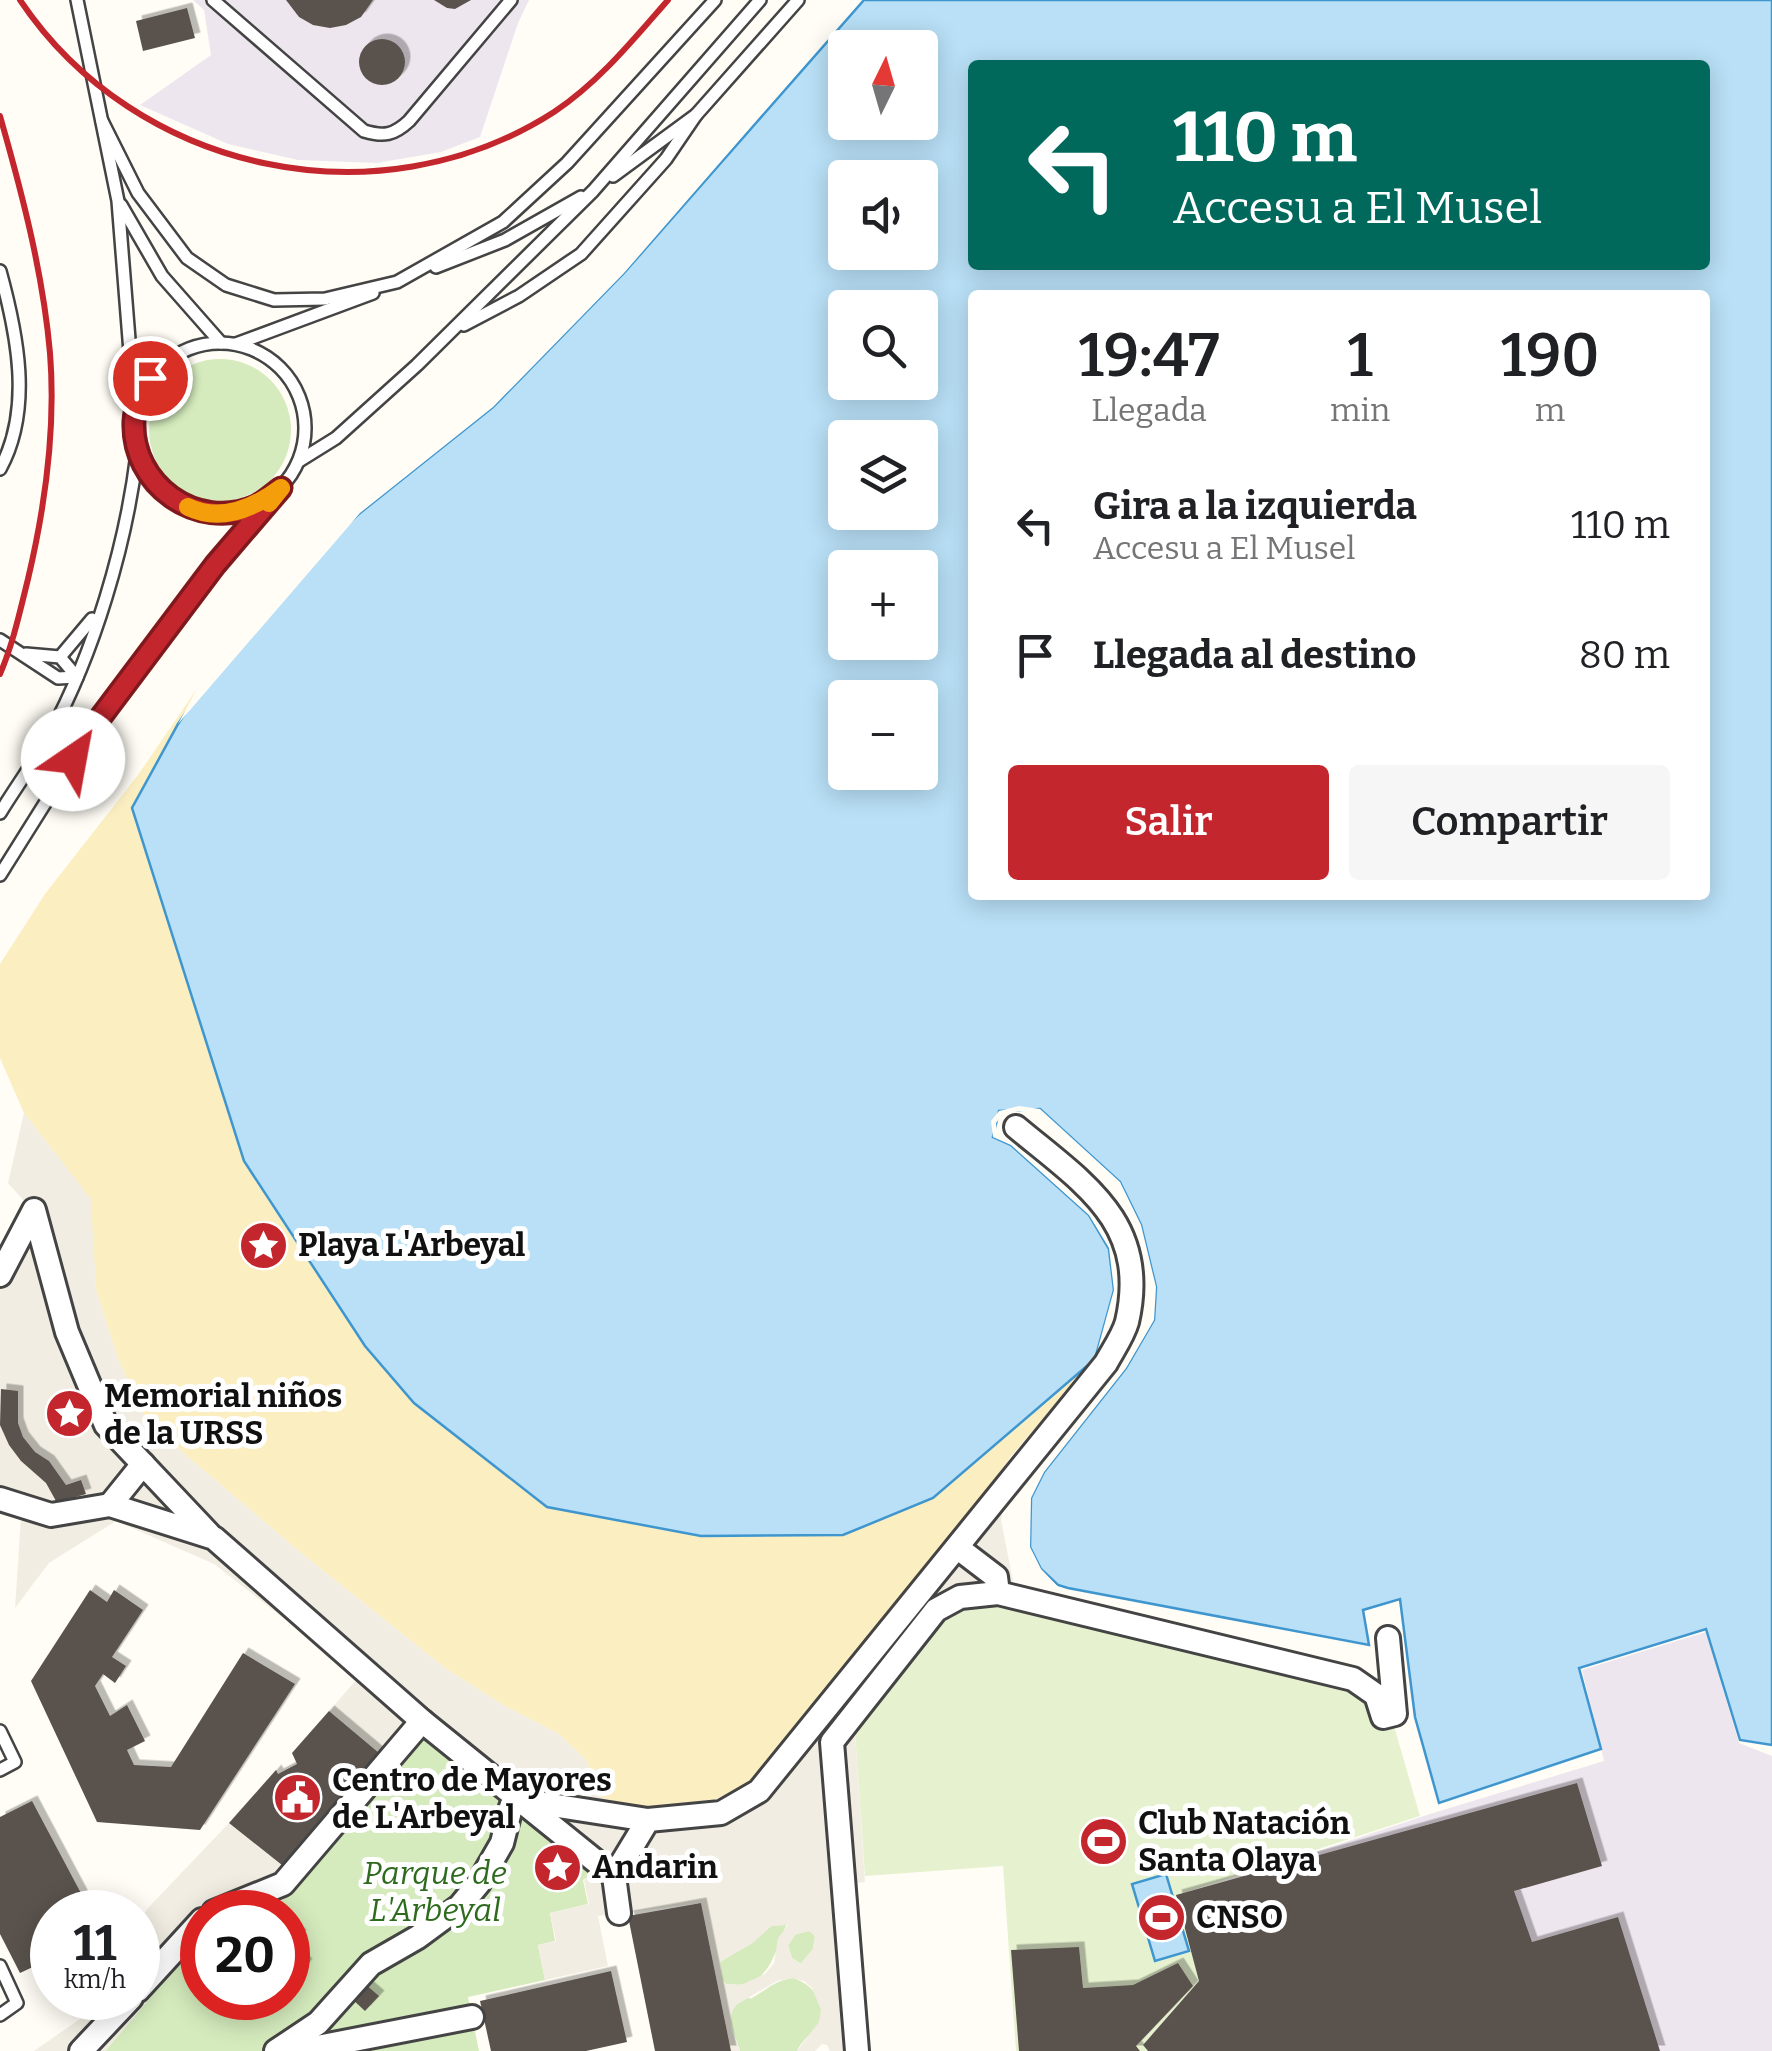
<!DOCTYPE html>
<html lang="es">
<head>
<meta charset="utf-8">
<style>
  body { margin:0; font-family:Bitter,serif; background:#f6f6f6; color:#202124; height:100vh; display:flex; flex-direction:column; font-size:38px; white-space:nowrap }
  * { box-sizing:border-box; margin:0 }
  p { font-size:32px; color:#757577 }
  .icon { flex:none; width:55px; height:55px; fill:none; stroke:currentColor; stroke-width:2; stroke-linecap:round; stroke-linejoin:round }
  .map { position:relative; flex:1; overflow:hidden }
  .sheet { position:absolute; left:968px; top:290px; width:742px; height:610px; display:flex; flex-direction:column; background:#fff; border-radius:10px; box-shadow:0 5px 25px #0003 }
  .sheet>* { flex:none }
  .hud { position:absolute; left:968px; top:60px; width:742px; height:210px; border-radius:10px; box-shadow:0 5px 25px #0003; background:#00695c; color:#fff; overflow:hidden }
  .needle { width:65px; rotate:5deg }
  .controls { position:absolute; left:828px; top:30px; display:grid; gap:20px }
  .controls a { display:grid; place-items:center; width:110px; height:110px; border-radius:10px; background:#fff; box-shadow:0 5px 25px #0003; font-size:50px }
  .speed { position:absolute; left:30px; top:1890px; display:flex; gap:20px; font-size:50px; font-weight:700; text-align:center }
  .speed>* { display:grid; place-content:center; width:130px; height:130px; border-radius:50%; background:#fff; box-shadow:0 5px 25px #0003; line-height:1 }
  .speed small { font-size:25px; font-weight:400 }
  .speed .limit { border:15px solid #d22; background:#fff; color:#111 }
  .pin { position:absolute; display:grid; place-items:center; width:85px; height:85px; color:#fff; margin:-42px; border:5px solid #fff; border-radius:50%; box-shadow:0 2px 10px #0007 }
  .me { position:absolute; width:110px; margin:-55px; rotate:33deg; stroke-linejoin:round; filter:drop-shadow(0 0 8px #0008) }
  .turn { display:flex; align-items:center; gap:35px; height:210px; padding:0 40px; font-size:45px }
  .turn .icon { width:130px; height:130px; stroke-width:2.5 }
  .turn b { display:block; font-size:70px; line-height:85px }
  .eta { display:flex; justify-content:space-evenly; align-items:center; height:170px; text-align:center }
  .eta b { font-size:60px; font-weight:600; line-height:70px }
  .primary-button { display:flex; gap:20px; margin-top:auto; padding:20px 40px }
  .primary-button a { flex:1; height:115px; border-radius:10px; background:#c4262e; color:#fff; font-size:40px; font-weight:600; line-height:115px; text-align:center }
  .primary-button a+a { background:#f6f6f6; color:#202124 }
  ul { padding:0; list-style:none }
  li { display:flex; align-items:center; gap:30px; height:130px; padding:0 40px }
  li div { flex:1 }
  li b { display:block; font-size:38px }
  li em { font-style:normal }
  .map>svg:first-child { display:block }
  .industrial { fill:#eee6ef }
  .green { fill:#d5ebbd }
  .sand { fill:#fbeec1 }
  .pitch { fill:#e6f2cf }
  .plaza { fill:#f1ede2; fill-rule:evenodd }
  .water { fill:#b9e0f7; stroke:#3f96cf; stroke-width:2.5; fill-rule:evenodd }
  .pier { fill:#fffdf5 }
  .building { fill:#5a524d; filter:url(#shadow) }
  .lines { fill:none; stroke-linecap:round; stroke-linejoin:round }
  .lane-casing { stroke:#444; stroke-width:16 }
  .street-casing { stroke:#444; stroke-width:28 }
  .lane { stroke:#fff; stroke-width:11 }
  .street { stroke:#fff; stroke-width:22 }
  .rail { stroke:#c4262e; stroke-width:6 }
  .route-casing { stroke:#7f191e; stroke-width:25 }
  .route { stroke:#c4262e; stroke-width:18 }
  .slow { stroke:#f59e0b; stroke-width:18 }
  .labels { text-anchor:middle; stroke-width:10; stroke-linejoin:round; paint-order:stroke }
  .poi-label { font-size:32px; font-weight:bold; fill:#111; stroke:#fff; text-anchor:start }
  .park-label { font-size:32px; font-style:italic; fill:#2f6b1f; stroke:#fff }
</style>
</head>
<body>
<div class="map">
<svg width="1772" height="2051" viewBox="0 0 1772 2051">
  <defs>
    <filter id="shadow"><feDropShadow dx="5.5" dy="-5.5" stdDeviation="0" flood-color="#0004"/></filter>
  </defs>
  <rect width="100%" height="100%" fill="#fffdf5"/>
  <g class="industrial">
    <path d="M193 0H529L518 23 480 137 441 152 377 163 298 160 228 144 140 105 211 55 204 10Z"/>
    <path d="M1706 1632 1739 1743 1772 1756V2051H1150L1179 1897 1430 1814 1604 1761 1582 1670Z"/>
  </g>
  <g class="green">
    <circle cx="220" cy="430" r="71"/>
    <path d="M423 1733 510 1809 594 1872 583 1880 588 1904 550 1913 555 1941 538 1945 545 1980 468 1997 479 2051H105L202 1937V1998H288V1912H272Z"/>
    <path d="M787 1924C774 1949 772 1991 726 1984L722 1980 720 1962 753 1942 771 1926Z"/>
    <path d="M810 1931 815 1936 813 1949 801 1964 792 1958 788 1945 796 1934Z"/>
    <path d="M793 1978C811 1983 830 2004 818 2024 812 2034 802 2040 797 2051H740C735 2034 721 2012 742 2001 755 1994 744 2003 757 1995 770 1987 777 1980 793 1978Z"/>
  </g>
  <path class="sand" d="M205 677 181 719 1039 1395 1095 1359 1011 1456 977 1507 748 1783C690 1815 666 1816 602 1798L586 1760 559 1734 503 1705 445 1668 301 1553 146 1421 118 1359 96 1290 90 1199 24 1113 0 1058V964L45 894 138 775Z"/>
  <path class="pitch" d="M995 1601 1349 1683 1371 1703 1379 1729 1394 1726 1420 1816 1177 1895 1199 1981 1143 2045 1148 2051H1016L1003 1866 865 1876 855 1733 941 1618 966 1605Z"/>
  <path class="plaza" d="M24 1113 91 1199 96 1290 118 1359 146 1421 301 1553 445 1668 503 1705 559 1734 586 1760 602 1798 638 1808 678 1810 708 1805 748 1783 977 1507 1004 1503 1001 1520 1013 1581 931 1604 855 1733 865 1882 855 1883 869 2051H830L827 2045 822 2044 815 2051H797L819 2022 821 2010 812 1988 804 1981 792 1978 777 1981 736 2005 731 2013V2029L740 2051H731L701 1903 598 1916 608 1966 545 1980 538 1945 556 1941 550 1913 589 1904 584 1880 594 1873 423 1734 272 1912H202V1937L105 2051H34L110 1998H138L164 1959 138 1924 148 1908 229 1823 287 1868 379 1753 329 1711 359 1677 214 1564 116 1521 49 1563 15 1608 22 1503 0 1499V1244L26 1203 8 1183ZM788 1925 778 1938 774 1963 765 1974 741 1985 726 1984 722 1980 720 1962 753 1943 771 1926ZM810 1931 815 1936 813 1949 800 1964 792 1958 788 1945 796 1934Z"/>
  <g class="water">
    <path d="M864 0H1772V1745L1740 1740 1706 1629 1579 1668 1601 1749 1439 1803 1415 1717 1400 1599 1363 1610 1369 1645 1068 1588 1058 1585 1041 1569 1030 1547 1031 1498 1044 1472 1126 1368 1154 1320 1156 1287 1141 1225 1120 1182 1040 1109 999 1111 993 1137 1011 1145 1089 1215 1109 1249 1114 1290 1095 1359 933 1498 843 1535 701 1536 547 1507 414 1403 365 1346 244 1161 132 808 178 724 262 601 360 513 493 407 624 273ZM845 48H920V122H845ZM972 65H1705V265H972ZM845 178H920V252H845ZM972 295H1705V895H972ZM845 308H920V382H845ZM845 438H920V512H845ZM845 568H920V642H845ZM845 698H920V772H845Z"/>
    <path d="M1166 1874 1189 1951 1155 1961 1132 1884Z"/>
  </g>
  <g class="pier">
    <path d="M857 0H861L624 273 493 407 360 513 178 724 198 687 195 691 258 597 357 510 490 403 620 270Z"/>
    <path d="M1019 1106 1040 1109 1120 1182 1141 1225 1156 1287 1154 1320 1126 1368 1044 1472 1031 1498 1030 1547 1041 1569 1062 1591 1037 1572 1025 1549 1026 1497 1040 1469 1122 1366 1149 1319 1151 1288 1136 1226 1116 1185 1037 1114 1019 1111 1002 1115 996 1123 997 1134 1015 1141 1092 1212 1114 1247 1119 1291 1099 1360 1095 1359 1114 1290 1109 1248 1089 1215 1011 1145 993 1137 991 1121 999 1111Z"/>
  </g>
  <g class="building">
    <path d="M286 0H373L361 17 346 25 330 28 313 25 299 17Z"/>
    <path d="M434 0H471L455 9 447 8Z"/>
    <path d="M187 8 195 38 143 51 136 21Z"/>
    <circle cx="382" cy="62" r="23"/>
    <path d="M1 1389 18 1391V1423L23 1437 35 1452 49 1461 66 1485 81 1480 86 1494 72 1498 73 1506 57 1512 56 1501 46 1483 21 1461 9 1445 0 1425Z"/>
    <path d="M90 1590 107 1602 114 1590 143 1610 112 1657 126 1666 115 1683 103 1674 95 1686 110 1716 127 1705 145 1741 127 1750 134 1765 171 1767 243 1653 295 1684 200 1830 97 1822 31 1681Z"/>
    <path d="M329 1711 379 1753 287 1869 229 1823 276 1770 278 1774 297 1764 292 1753Z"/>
    <path d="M1577 1783 1602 1866 1514 1891 1532 1942 1618 1917 1660 2051H1148L1143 2045 1199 1981 1176 1895Z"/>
    <path d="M32 1801 91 1912H52V1958L20 1973 0 1934V1817Z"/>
    <path d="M701 1903 731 2051H655L628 1916Z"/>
    <path d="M288 1924 301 1935 290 1949 307 1964 288 1988Z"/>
    <path d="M1079 1947 1083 1988 1133 1985 1178 1963 1193 1986 1136 2046 1140 2051H1019L1011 1950Z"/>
    <path d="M611 1971 627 2042 586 2051H491L480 2001Z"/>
    <path d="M364 1983 379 1996 365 2011 351 1998Z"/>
  </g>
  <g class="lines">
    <defs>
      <g id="lane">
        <path d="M77 0 118 201 132 377 138 401"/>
        <path d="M213 0 364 131C384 137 394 135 409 121L511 0"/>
        <path d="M102 121 138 193 187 258 226 285 274 300 325 299 397 282 503 222 567 163 715 0"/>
        <path d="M613 176 696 115"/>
        <path d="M121 205 162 276 221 343"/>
        <path d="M436 267 505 240 581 197"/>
        <path d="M0 271C17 333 33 409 0 469"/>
        <path d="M464 325 519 296 581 254 666 159 696 115 798 0"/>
        <circle cx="220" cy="428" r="85"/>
        <path d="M236 344 373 293"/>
        <path d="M299 461 336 438 417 365 593 191 760 0"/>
        <path d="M0 640 58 678 77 677"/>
        <path d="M26 654 60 657 77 677"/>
        <path d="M60 657 92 619"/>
        <path d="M0 813C16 787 35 761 50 734 94 653 126 545 137 454"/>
        <path d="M0 875 91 730 215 565 269 502"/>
        <path d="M0 1731 15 1762 0 1770"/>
        <path d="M0 1966 17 2003 0 2015"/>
      </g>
      <g id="street">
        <path d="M0 1275 34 1210 67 1332 106 1425 209 1534"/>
        <path d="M0 1499 51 1515 110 1505 214 1538 422 1721 614 1876 648 1820 721 1813 759 1791 1106 1363C1113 1350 1123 1336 1127 1322 1150 1222 1083 1183 1016 1127"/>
        <path d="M110 1505 143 1464"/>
        <path d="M958 1548 996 1577 998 1593"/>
        <path d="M614 1876 619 1913"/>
        <path d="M214 1912 283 1884 422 1721"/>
        <path d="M138 1990 202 1920"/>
        <path d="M81 2051 131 1998"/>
        <path d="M276 2051 318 2023 371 1964 418 1937 460 1906 479 1883 502 1843 511 1807 519 1800 648 1820"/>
        <path d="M297 2051 472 2017"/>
        <path d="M857 2051 832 1742 936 1610 960 1597 998 1593 1353 1679 1376 1695 1383 1717 1395 1714 1388 1638"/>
      </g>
    </defs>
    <use href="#lane" class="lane-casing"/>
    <use href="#street" class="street-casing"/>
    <use href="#lane" class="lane"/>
    <use href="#street" class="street"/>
    <g class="rail">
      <path d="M20 0C136 173 378 225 554 112 599 82 633 40 668 0"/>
      <path d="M0 116C22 193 43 273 50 353 56 428 45 507 28 579 20 611 13 644 0 674"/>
    </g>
  </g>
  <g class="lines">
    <defs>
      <path id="route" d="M73 759 91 730 215 565 281 488C273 494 264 502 256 506 196 532 131 484 134 421 135 405 143 391 150 378"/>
    </defs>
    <use href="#route" class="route-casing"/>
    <use href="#route" class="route"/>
    <path class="slow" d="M188 507C221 523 254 508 281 488L269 503"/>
  </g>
  <defs>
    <symbol id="sight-disc" viewBox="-11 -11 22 22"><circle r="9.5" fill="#c4262e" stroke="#fff"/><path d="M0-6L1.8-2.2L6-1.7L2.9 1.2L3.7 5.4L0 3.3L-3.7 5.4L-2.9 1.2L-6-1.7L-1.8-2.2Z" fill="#fff"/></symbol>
    <symbol id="civic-disc" viewBox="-11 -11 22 22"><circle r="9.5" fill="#c4262e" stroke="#fff"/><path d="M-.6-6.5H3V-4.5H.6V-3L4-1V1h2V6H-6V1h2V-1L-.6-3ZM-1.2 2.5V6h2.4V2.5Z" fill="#fff"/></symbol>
    <symbol id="stadium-disc" viewBox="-11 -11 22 22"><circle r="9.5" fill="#c4262e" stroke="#fff"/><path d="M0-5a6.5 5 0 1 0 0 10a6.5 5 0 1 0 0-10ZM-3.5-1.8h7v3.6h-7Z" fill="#fff"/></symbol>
  </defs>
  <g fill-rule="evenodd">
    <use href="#sight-disc" x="236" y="1218" width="55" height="55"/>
    <use href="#sight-disc" x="42" y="1386" width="55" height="55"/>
    <use href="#civic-disc" x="270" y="1770" width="55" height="55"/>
    <use href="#stadium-disc" x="1076" y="1814" width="55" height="55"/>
    <use href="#sight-disc" x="530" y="1840" width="55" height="55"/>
    <use href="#stadium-disc" x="1134" y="1890" width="55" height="55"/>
  </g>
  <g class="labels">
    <g class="poi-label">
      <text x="298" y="1256">Playa L'Arbeyal</text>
      <text x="104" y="1407">Memorial niños<tspan x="104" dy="37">de la URSS</tspan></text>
      <text x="332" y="1791">Centro de Mayores<tspan x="332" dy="37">de L'Arbeyal</tspan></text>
      <text x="1138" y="1834">Club Natación<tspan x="1138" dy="37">Santa Olaya</tspan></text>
      <text x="592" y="1878">Andarin</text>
      <text x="1196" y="1928">CNSO</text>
    </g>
    <g class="park-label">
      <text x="435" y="1884">Parque de<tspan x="435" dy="37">L'Arbeyal</tspan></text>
    </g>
  </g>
</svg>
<div class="controls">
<a><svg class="needle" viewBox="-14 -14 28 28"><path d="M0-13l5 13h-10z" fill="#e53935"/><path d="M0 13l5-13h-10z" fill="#757577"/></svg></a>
<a><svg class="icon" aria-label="sound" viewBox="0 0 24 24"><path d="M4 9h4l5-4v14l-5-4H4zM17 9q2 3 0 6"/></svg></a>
<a><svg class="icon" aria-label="search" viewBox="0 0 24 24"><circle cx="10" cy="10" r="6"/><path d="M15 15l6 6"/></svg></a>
<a><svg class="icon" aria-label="layers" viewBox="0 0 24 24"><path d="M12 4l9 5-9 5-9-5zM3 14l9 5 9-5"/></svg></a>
<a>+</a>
<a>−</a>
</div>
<div class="speed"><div>11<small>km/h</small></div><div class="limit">20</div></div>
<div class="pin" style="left:150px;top:378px;background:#d93025"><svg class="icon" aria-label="arrive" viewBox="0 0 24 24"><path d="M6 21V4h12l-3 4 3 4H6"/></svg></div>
<svg class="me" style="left:73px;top:759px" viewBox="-20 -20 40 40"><circle r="19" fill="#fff"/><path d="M0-13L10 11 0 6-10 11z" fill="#c4262e"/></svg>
<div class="hud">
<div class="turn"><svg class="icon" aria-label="left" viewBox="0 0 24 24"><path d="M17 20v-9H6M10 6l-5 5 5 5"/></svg><div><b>110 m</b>Accesu a El Musel</div></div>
</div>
<section class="sheet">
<div class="eta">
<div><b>19:47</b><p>Llegada</p></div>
<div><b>1</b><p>min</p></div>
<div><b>190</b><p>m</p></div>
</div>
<ul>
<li><svg class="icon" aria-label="left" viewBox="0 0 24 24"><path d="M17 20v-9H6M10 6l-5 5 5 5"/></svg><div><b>Gira a la izquierda</b><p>Accesu a El Musel</p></div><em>110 m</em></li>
<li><svg class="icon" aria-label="arrive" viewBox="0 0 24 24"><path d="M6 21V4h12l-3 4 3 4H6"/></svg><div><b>Llegada al destino</b></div><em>80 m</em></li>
</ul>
<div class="primary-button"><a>Salir</a><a>Compartir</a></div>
</section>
</div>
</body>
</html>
